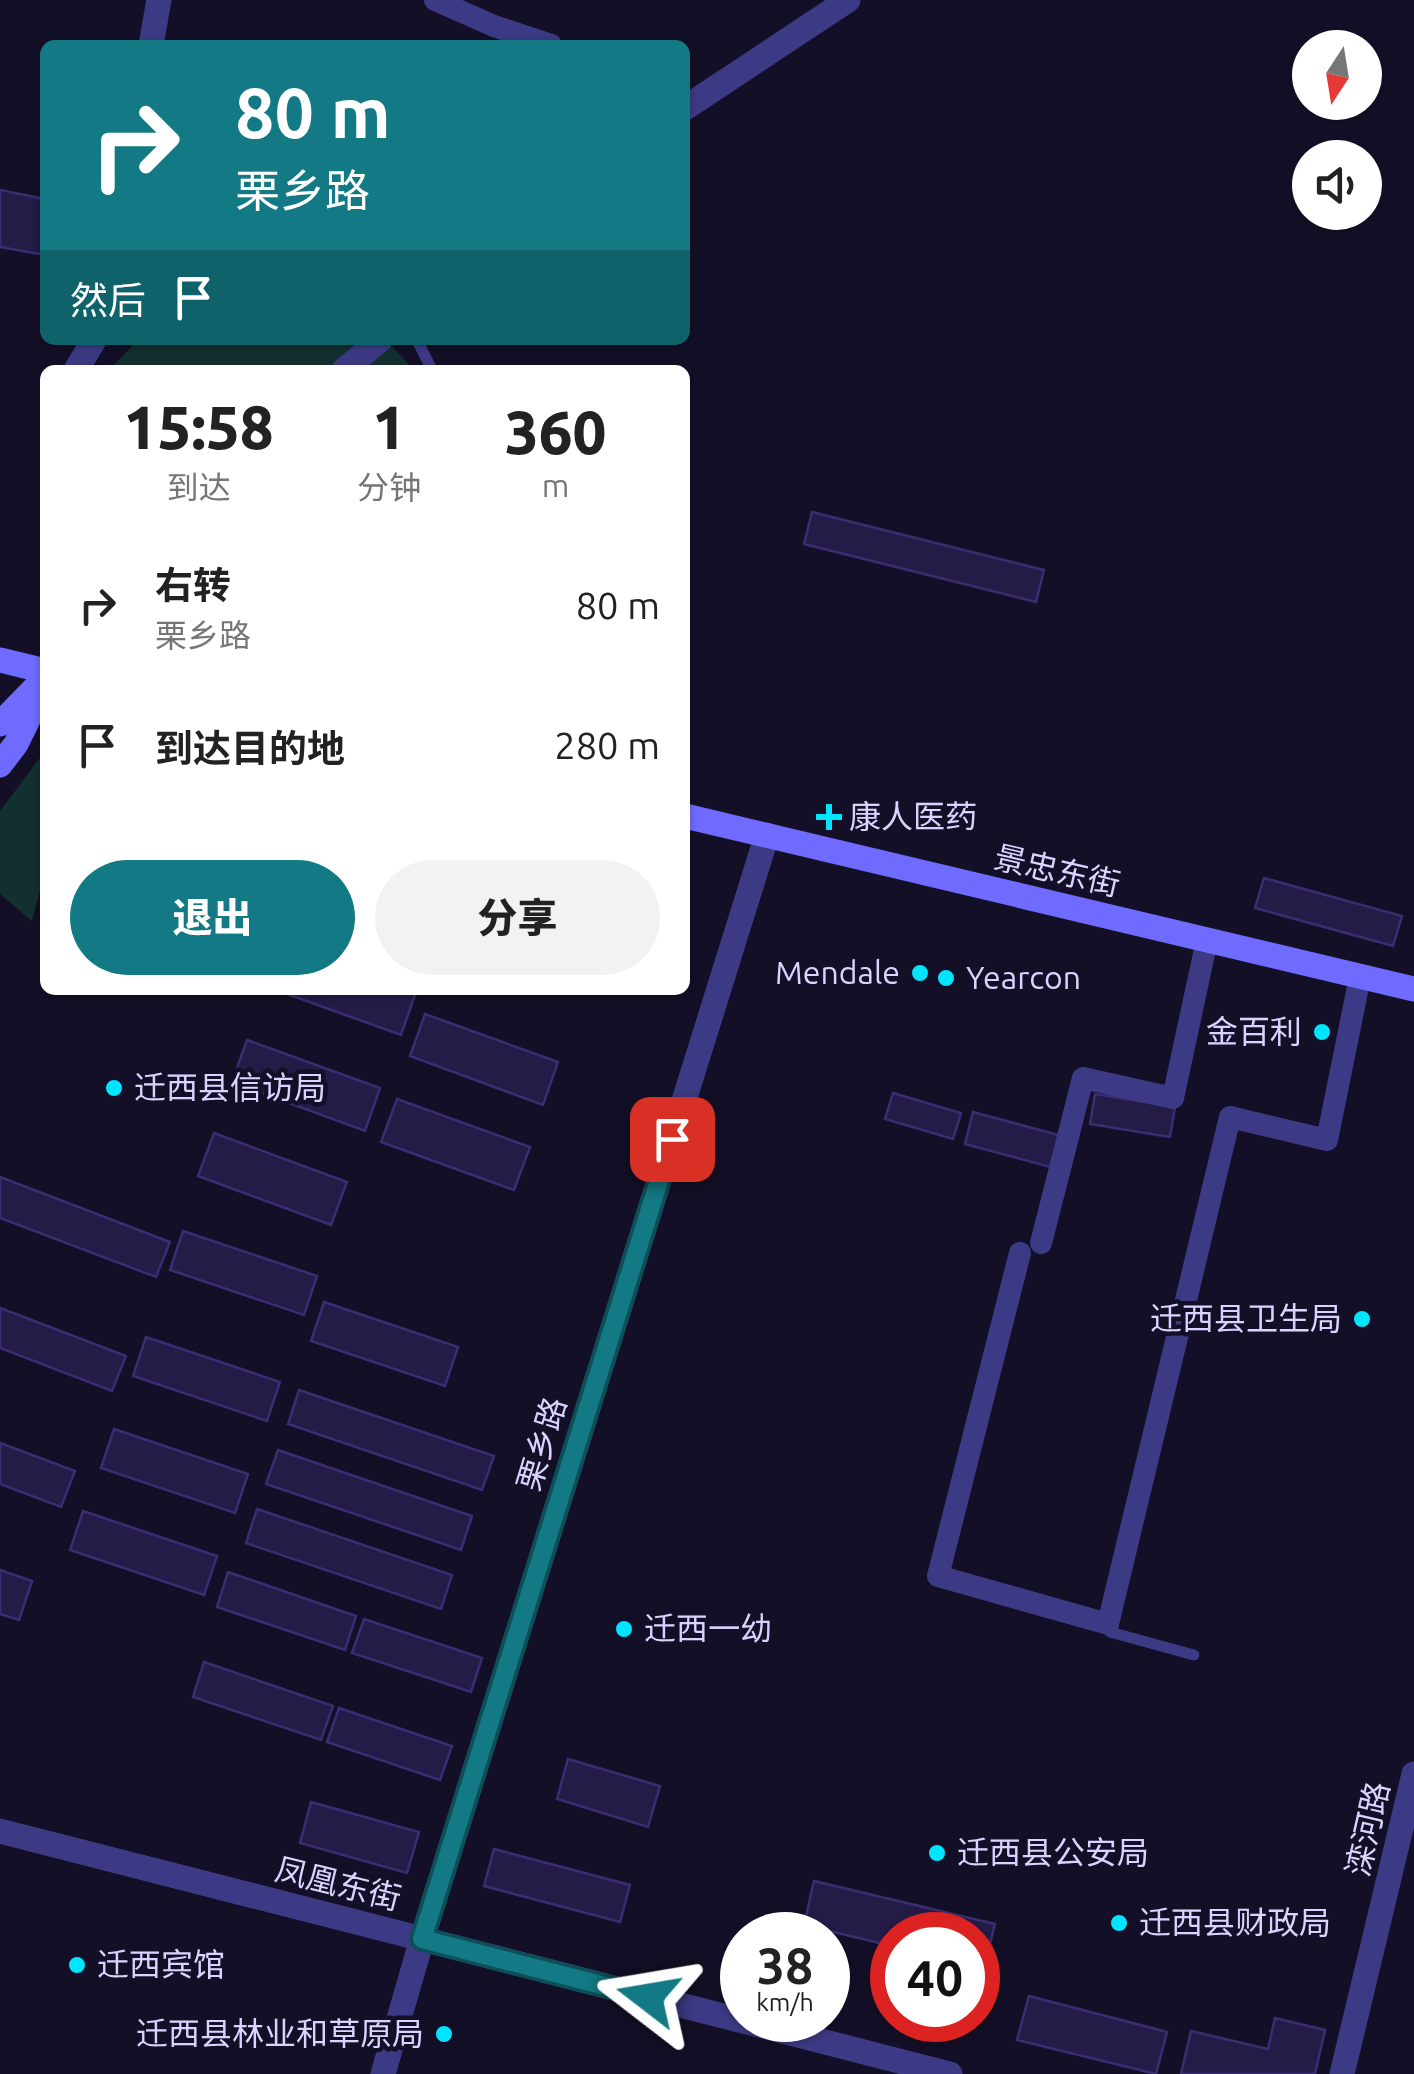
<!DOCTYPE html>
<html lang="zh">
<head>
<meta charset="utf-8">
<style>
  body { margin:0; font-family:Ubuntu,"Noto Sans SC",sans-serif; background:#f2f2f2; color:#222; height:100vh; display:flex; flex-direction:column; font-size:38px; white-space:nowrap }
  * { box-sizing:border-box; margin:0 }
  p { font-size:32px; color:#767676 }
  .icon { flex:none; width:55px; height:55px; fill:none; stroke:currentColor; stroke-width:2; stroke-linecap:round; stroke-linejoin:round }
  .map { position:relative; flex:1; overflow:hidden }
  .side { position:absolute; left:40px; top:365px; width:650px; height:630px; display:flex; flex-direction:column; background:#fff; border-radius:15px; box-shadow:0 2px 8px #0004 }
  .side>* { flex:none }
  .banner { position:absolute; left:40px; top:40px; width:650px; height:305px; border-radius:15px; box-shadow:0 2px 8px #0004; background:#137a85; color:#fff; overflow:hidden }
  .needle { width:65px; rotate:192deg }
  .fabs { position:absolute; left:1292px; top:30px; display:grid; gap:20px }
  .fabs a { display:grid; place-items:center; width:90px; height:90px; border-radius:50%; background:#fff; box-shadow:0 2px 8px #0004; font-size:50px }
  .speed { position:absolute; left:720px; top:1912px; display:flex; gap:20px; font-size:50px; font-weight:700; text-align:center }
  .speed>* { display:grid; place-content:center; width:130px; height:130px; border-radius:50%; background:#fff; box-shadow:0 2px 8px #0004; line-height:1 }
  .speed small { font-size:25px; font-weight:400 }
  .speed .limit { border:15px solid #d22; background:#fff; color:#111 }
  .pin { position:absolute; display:grid; place-items:center; width:85px; height:85px; color:#fff; margin:-42px; border-radius:20px; box-shadow:0 5px 15px #0006 }
  .me { position:absolute; width:110px; margin:-55px; rotate:284deg; stroke-linejoin:round; filter:drop-shadow(0 0 8px #0008) }
  .turn { display:flex; align-items:center; gap:35px; height:210px; padding:0 30px; font-size:45px }
  .turn .icon { width:130px; height:130px; stroke-width:2.5 }
  .turn b { display:block; font-size:70px; line-height:85px }
  .then { display:flex; align-items:center; height:95px; padding:0 30px; background:#0003; gap:20px; font-size:38px }
  .eta { display:flex; justify-content:space-evenly; align-items:center; height:170px; text-align:center }
  .eta b { font-size:60px; font-weight:800; line-height:70px }
  .action { display:flex; gap:20px; margin-top:auto; padding:20px 30px }
  .action a { flex:1; height:115px; border-radius:60px; background:#137a85; color:#fff; font-size:40px; font-weight:800; line-height:115px; text-align:center }
  .action a+a { background:#f2f2f2; color:#222 }
  ul { padding:0; list-style:none }
  li { display:flex; align-items:center; gap:30px; height:140px; padding:0 30px }
  li div { flex:1 }
  li b { display:block; font-size:38px }
  li em { font-style:normal }
  .map>svg:first-child { display:block }
  .green { fill:#12302f }
  .building { fill:#241b47; stroke:#3b2d73; stroke-width:2.5 }
  .lines { fill:none; stroke-linecap:round; stroke-linejoin:round }
  .service { stroke:#3d3a85; stroke-width:11 }
  .minor { stroke:#3d3a85; stroke-width:22 }
  .tertiary { stroke:#3d3a85; stroke-width:25 }
  .secondary { stroke:#6f6bff; stroke-width:25 }
  .route-casing { stroke:#0c4f56; stroke-width:25 }
  .route { stroke:#137a85; stroke-width:18 }
  .poi-dot { fill:#00e5ff; stroke:#130f26; stroke-width:4 }
  .labels { text-anchor:middle; stroke-width:9; stroke-linejoin:round; paint-order:stroke }
  .poi-label { font-size:32px; fill:#d9d4ff; stroke:#130f26; text-anchor:start }
  .street-label { font-size:32px; fill:#d9d4ff; stroke:#130f26 }
</style>
</head>
<body>
<div class="map">
<svg width="1414" height="2074" viewBox="0 0 1414 2074">
  <rect width="100%" height="100%" fill="#130f26"/>
  <g class="green">
    <path d="M138 340H386L414 370H109Z"/>
    <path d="M45 751V870L32 921 0 894V811Z"/>
  </g>
  <g class="building">
    <path d="M0 190 45 199V255L0 247Z"/>
    <path d="M812 512 1044 570 1036 602 804 544Z"/>
    <path d="M1264 878 1402 916 1393 946 1255 908Z"/>
    <path d="M276 990H410L416 992 401 1035Z"/>
    <path d="M425 1014 558 1062 543 1105 410 1056Z"/>
    <path d="M247 1040 380 1088 365 1131 232 1082Z"/>
    <path d="M893 1093 961 1113 953 1139 885 1119Z"/>
    <path d="M1095 1094 1175 1107 1170 1137 1090 1124Z"/>
    <path d="M397 1099 530 1147 514 1190 381 1142Z"/>
    <path d="M973 1112 1062 1136 1054 1168 965 1144Z"/>
    <path d="M214 1133 347 1182 331 1225 198 1176Z"/>
    <path d="M0 1177 170 1242 156 1277 0 1218Z"/>
    <path d="M183 1231 317 1276 304 1315 170 1270Z"/>
    <path d="M324 1302 458 1347 445 1386 311 1341Z"/>
    <path d="M0 1308 126 1356 112 1391 0 1348Z"/>
    <path d="M146 1337 280 1382 267 1421 133 1376Z"/>
    <path d="M299 1390 494 1456 482 1490 288 1424Z"/>
    <path d="M114 1429 248 1474 235 1513 101 1468Z"/>
    <path d="M0 1443 75 1471 61 1507 0 1484Z"/>
    <path d="M278 1450 472 1516 461 1550 266 1484Z"/>
    <path d="M257 1509 452 1575 441 1609 246 1543Z"/>
    <path d="M83 1511 217 1556 204 1595 70 1550Z"/>
    <path d="M0 1570 32 1581 19 1620 0 1614Z"/>
    <path d="M228 1572 356 1616 345 1650 217 1607Z"/>
    <path d="M364 1619 482 1658 471 1692 352 1653Z"/>
    <path d="M204 1662 333 1706 321 1740 193 1697Z"/>
    <path d="M339 1708 452 1746 440 1780 327 1742Z"/>
    <path d="M568 1759 660 1786 648 1827 557 1799Z"/>
    <path d="M311 1802 419 1832 407 1873 300 1843Z"/>
    <path d="M494 1849 630 1885 620 1922 484 1886Z"/>
    <path d="M814 1881 995 1924 984 1968 978 1966V1935H892V1946L804 1925Z"/>
    <path d="M1029 1996 1167 2032 1156 2074 1017 2040Z"/>
    <path d="M1275 2018 1325 2030 1315 2074H1181L1191 2031 1268 2049Z"/>
  </g>
  <g class="lines">
    <g class="service">
      <path d="M417 340 432 370"/>
      <path d="M1108 1624 1110 1632 1194 1655"/>
    </g>
    <g class="minor">
      <path d="M435 0 494 26 551 45"/>
      <path d="M1041 1243 1083 1078 1173 1098 1207 940"/>
      <path d="M1020 1253 938 1576 1108 1624 1230 1117 1327 1140 1360 977"/>
    </g>
    <g class="tertiary">
      <path d="M151 45 159 0"/>
      <path d="M685 108 848 0"/>
      <path d="M76 370 94 340"/>
      <path d="M344 370 380 340"/>
      <path d="M0 1831 950 2074"/>
      <path d="M383 2074 422 1939 767 835"/>
      <path d="M1342 2074 1414 1774"/>
    </g>
    <g class="secondary">
      <path d="M0 660 45 671"/>
      <path d="M0 724 34 689"/>
      <path d="M0 765 16 744 45 685"/>
      <path d="M685 816 1414 989"/>
    </g>
  </g>
  <g class="lines">
    <defs>
      <path id="route" d="M648 1997 422 1939 672 1139"/>
    </defs>
    <use href="#route" class="route-casing"/>
    <use href="#route" class="route"/>
  </g>
  <g class="poi-dot">
    <path d="M824 802h10v10h10v10h-10v10h-10v-10h-10v-10h10z"/>
    <circle cx="920" cy="973" r="10"/>
    <circle cx="946" cy="978" r="10"/>
    <circle cx="1322" cy="1032" r="10"/>
    <circle cx="114" cy="1088" r="10"/>
    <circle cx="1362" cy="1319" r="10"/>
    <circle cx="624" cy="1629" r="10"/>
    <circle cx="937" cy="1853" r="10"/>
    <circle cx="1119" cy="1923" r="10"/>
    <circle cx="77" cy="1965" r="10"/>
    <circle cx="444" cy="2034" r="10"/>
  </g>
  <g class="labels">
    <g class="poi-label">
      <text x="849" y="828">康人医药</text>
      <text x="900" y="984" text-anchor="end">Mendale</text>
      <text x="966" y="989">Yearcon</text>
      <text x="1302" y="1043" text-anchor="end">金百利</text>
      <text x="134" y="1099">迁西县信访局</text>
      <text x="1342" y="1330" text-anchor="end">迁西县卫生局</text>
      <text x="644" y="1640">迁西一幼</text>
      <text x="957" y="1864">迁西县公安局</text>
      <text x="1139" y="1934">迁西县财政局</text>
      <text x="97" y="1976">迁西宾馆</text>
      <text x="424" y="2045" text-anchor="end">迁西县林业和草原局</text>
    </g>
    <g class="street-label">
      <text transform="translate(1057 871) rotate(13)" y="11">景忠东街</text>
      <text transform="translate(542 1444) rotate(-73)" y="11">栗乡路</text>
      <text transform="translate(1368 1829) rotate(-77)" y="11">滦河路</text>
      <text transform="translate(338 1884) rotate(14)" y="11">凤凰东街</text>
    </g>
  </g>
</svg>
<div class="fabs">
<a><svg class="needle" viewBox="-14 -14 28 28"><path d="M0-13l5 13h-10z" fill="#e53935"/><path d="M0 13l5-13h-10z" fill="#767676"/></svg></a>
<a><svg class="icon" aria-label="sound" viewBox="0 0 24 24"><path d="M4 9h4l5-4v14l-5-4H4zM17 9q2 3 0 6"/></svg></a>
</div>
<div class="speed"><div>38<small>km/h</small></div><div class="limit">40</div></div>
<div class="pin" style="left:672px;top:1139px;background:#d93025"><svg class="icon" aria-label="arrive" viewBox="0 0 24 24"><path d="M6 21V4h12l-3 4 3 4H6"/></svg></div>
<svg class="me" style="left:648px;top:1997px" viewBox="-20 -20 40 40"><path d="M0-17L14 15 0 8-14 15z" fill="#137a85" stroke="#fff" stroke-width="4"/></svg>
<div class="banner">
<div class="turn"><svg class="icon" aria-label="right" viewBox="0 0 24 24"><path d="M7 20v-9h11M14 6l5 5-5 5"/></svg><div><b>80 m</b>栗乡路</div></div>
<div class="then">然后<svg class="icon" aria-label="arrive" viewBox="0 0 24 24"><path d="M6 21V4h12l-3 4 3 4H6"/></svg></div>
</div>
<section class="side">
<div class="eta">
<div><b>15:58</b><p>到达</p></div>
<div><b>1</b><p>分钟</p></div>
<div><b>360</b><p>m</p></div>
</div>
<ul>
<li><svg class="icon" aria-label="right" viewBox="0 0 24 24"><path d="M7 20v-9h11M14 6l5 5-5 5"/></svg><div><b>右转</b><p>栗乡路</p></div><em>80 m</em></li>
<li><svg class="icon" aria-label="arrive" viewBox="0 0 24 24"><path d="M6 21V4h12l-3 4 3 4H6"/></svg><div><b>到达目的地</b></div><em>280 m</em></li>
</ul>
<div class="action"><a>退出</a><a>分享</a></div>
</section>
</div>
</body>
</html>
